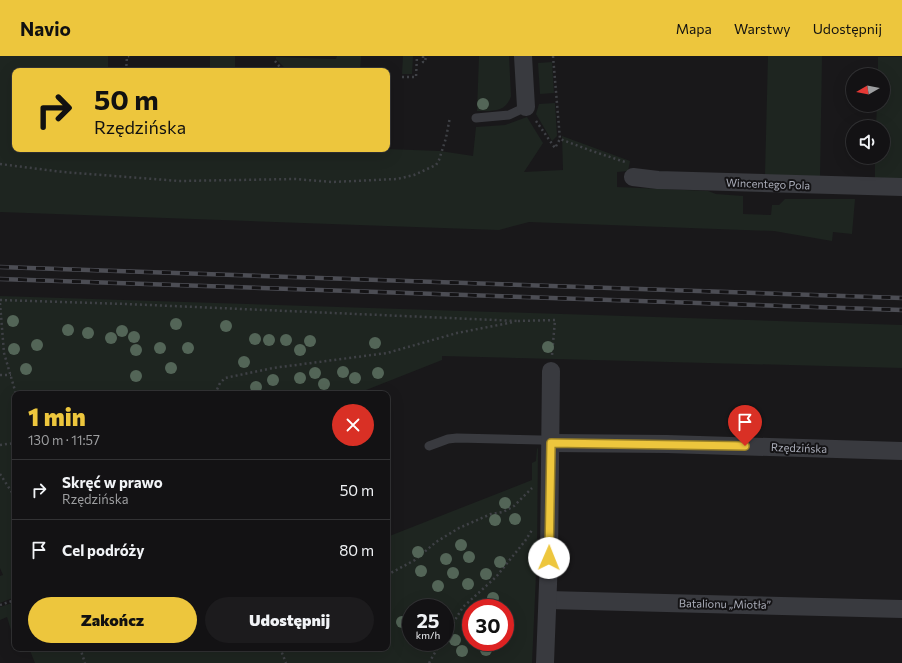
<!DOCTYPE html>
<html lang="pl">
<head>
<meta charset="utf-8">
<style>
  body { margin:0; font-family:Commissioner,sans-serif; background:#1c1b1d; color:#f1f3f6; height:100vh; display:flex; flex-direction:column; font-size:15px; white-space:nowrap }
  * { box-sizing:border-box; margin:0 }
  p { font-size:13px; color:#9d9ea0 }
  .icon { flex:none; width:22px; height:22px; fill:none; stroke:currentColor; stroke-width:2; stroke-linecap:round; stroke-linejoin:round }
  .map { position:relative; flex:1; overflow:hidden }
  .panel { position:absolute; left:12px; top:335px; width:378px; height:260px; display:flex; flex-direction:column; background:#131214; border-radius:8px; box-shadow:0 4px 16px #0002,0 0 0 1px #323234 }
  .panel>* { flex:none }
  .top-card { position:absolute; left:12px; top:12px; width:378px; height:84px; border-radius:8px; box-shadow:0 4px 16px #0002,0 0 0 1px #323234; background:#edc63d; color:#111; overflow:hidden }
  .needle { width:26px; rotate:261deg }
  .fabs { position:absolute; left:846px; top:12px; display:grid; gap:8px }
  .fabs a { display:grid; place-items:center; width:44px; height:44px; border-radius:50%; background:#131214; box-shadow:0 4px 16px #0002,0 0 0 1px #323234; font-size:20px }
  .speed { position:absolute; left:402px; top:543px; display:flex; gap:8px; font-size:20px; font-weight:700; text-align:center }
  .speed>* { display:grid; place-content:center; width:52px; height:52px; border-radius:50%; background:#131214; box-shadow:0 4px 16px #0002,0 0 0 1px #323234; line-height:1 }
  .speed small { font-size:10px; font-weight:400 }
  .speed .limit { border:6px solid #d22; background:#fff; color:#111 }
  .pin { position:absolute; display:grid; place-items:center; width:34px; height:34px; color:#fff; margin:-41px -17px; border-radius:50% 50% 50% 0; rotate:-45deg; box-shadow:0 0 4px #0007 }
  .pin .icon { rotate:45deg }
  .me { position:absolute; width:44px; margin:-22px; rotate:1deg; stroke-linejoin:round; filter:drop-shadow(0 0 3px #0008) }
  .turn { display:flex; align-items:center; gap:14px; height:84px; padding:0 16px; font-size:18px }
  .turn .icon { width:52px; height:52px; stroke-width:2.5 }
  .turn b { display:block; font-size:28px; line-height:34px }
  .round { display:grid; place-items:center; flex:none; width:42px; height:42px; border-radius:21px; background:#1c1b1d }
  .headline { display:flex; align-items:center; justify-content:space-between; height:68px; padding:0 16px }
  h1 { font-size:24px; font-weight:800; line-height:30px; color:#edc63d }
  .primary-button { display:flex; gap:8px; margin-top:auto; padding:8px 16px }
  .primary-button a { flex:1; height:46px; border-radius:24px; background:#edc63d; color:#111; font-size:16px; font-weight:800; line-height:46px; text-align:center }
  .primary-button a+a { background:#1c1b1d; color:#f1f3f6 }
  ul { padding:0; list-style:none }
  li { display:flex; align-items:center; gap:12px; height:60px; padding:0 16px; border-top:1px solid #323234 }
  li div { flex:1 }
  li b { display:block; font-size:15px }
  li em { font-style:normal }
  header { display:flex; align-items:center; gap:24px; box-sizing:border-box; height:56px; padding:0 20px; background:#edc63d; color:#111 }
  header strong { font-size:19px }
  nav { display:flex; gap:22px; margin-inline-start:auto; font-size:14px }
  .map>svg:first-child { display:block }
  .green { fill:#1e2520; fill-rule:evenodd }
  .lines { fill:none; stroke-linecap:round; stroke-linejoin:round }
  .path { stroke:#3f4146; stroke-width:2.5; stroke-dasharray:2 3; stroke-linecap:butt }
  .service { stroke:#393a3f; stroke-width:9 }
  .minor { stroke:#393a3f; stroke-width:18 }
  .rail-casing { stroke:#4c4d54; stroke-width:4.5 }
  .rail { stroke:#141315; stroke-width:3; stroke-dasharray:9; stroke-linecap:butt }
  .tree { fill:#536557 }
  .route-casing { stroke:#9a8128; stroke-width:10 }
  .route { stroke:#edc63d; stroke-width:7 }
  .labels { text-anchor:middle; stroke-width:4; stroke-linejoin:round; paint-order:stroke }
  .street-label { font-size:11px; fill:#abaeba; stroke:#141315 }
</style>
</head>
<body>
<header>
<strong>Navio</strong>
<nav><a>Mapa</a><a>Warstwy</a><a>Udostępnij</a></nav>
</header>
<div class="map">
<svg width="902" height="607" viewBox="0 0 902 607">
  <rect width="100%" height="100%" fill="#19181a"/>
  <g class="green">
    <path d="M0 0H108V15H15V93H387L440 95 473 100 476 71 505 69 527 61 543 87 524 116 563 114 562 80 630 105 628 115 617 116V131L708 135 716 138 743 140V158L771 159 772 149H779L785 143H855L852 178 833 176 832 185 774 175 529 166 499 174 0 156Z"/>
    <rect x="210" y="0" width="25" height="15"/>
    <path d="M337 0H361L360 15 286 13 276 3V1L336 3Z"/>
    <path d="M403 0H413L412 18H402Z"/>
    <path d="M479 0H509L511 40C506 57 492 55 477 55Z"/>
    <path d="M768 0H822L820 121 765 119Z"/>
    <path d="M878 1H902V123L875 122V101H883V71H876L877 49H883V19H878Z"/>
    <path d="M552 6 554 37 540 38 538 7Z"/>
    <path d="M555 47 557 80 552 85 536 58 539 48Z"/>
    <path d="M0 240 902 269V312L442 300V304L356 338H15V541L0 547V520L3 519 0 512Z"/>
    <path d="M538 392 537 496 532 607H35L29 592H387V481L532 424V407L536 405 537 393ZM411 552H445V586H411ZM471 552H505V586H471Z"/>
    <path d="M15 546V573L11 574 7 561 0 564V551Z"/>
  </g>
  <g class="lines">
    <g class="path">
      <path d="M423 0V6H425L426 0"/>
      <path d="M553 0 560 83"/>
      <path d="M275 5 283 15"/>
      <path d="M126 15 127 1 129 0"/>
      <path d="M402 21H416L417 0"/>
      <path d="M536 65 555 92 560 83 592 95 625 106"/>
      <path d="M0 108 63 116 179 125 295 123 332 126 397 123 414 119 436 109 439 104 446 82 450 61"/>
      <path d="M0 244 126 248 518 265"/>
      <path d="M0 247 4 297 16 338"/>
      <path d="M518 265 555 264 552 299"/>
      <path d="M0 319H11"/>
      <path d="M215 338 220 327 225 322 273 312 387 297 457 277 514 266"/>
      <path d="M0 389 15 387"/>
      <path d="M0 418 15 441"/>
      <path d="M387 519 415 504 436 486 459 472 491 458 503 456 514 450 532 432"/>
      <path d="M0 549 15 544"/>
      <path d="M445 580 463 551 496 521 525 485 532 474"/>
      <path d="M80 592 85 607"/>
      <path d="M280 592 286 607"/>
      <path d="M429 607 441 586"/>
    </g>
    <g class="service">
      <path d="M476 62 509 59 526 51"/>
      <path d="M429 390 448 383 457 382 541 384 551 387"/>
    </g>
    <g class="minor">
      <path d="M523 0 526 51"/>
      <path d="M633 121 658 124 902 131"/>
      <path d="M551 387 667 388 902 395"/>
      <path d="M548 544 902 553"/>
      <path d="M545 607 549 502 551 315"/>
    </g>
    <defs>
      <g id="rail">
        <path d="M0 211 902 242"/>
        <path d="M0 223 902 254"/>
      </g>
    </defs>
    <use href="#rail" class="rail-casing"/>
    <use href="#rail" class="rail"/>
  </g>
  <g class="tree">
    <circle cx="483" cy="48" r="6"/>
    <circle cx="13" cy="265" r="6"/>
    <circle cx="176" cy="268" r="6"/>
    <circle cx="226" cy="270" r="6"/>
    <circle cx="68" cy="274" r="6"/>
    <circle cx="122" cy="275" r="6"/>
    <circle cx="88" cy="277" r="6"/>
    <circle cx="134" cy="281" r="6"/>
    <circle cx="111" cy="282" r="6"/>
    <circle cx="255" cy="283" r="6"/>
    <circle cx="269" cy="284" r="6"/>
    <circle cx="286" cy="284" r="6"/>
    <circle cx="310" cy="285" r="6"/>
    <circle cx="375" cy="287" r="6"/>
    <circle cx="37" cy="289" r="6"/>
    <circle cx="548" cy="291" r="6"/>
    <circle cx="160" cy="292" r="6"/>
    <circle cx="188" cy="292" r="6"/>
    <circle cx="14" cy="293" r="6"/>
    <circle cx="136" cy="294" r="6"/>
    <circle cx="300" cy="294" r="6"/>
    <circle cx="244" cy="306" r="6"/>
    <circle cx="171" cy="312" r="6"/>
    <circle cx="26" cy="313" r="6"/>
    <circle cx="343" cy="316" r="6"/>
    <circle cx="315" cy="317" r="6"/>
    <circle cx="378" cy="317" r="6"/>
    <circle cx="136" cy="320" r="6"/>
    <circle cx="300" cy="322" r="6"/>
    <circle cx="355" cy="322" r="6"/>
    <circle cx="273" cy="324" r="6"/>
    <circle cx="324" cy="328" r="6"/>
    <circle cx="256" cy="331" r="6"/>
    <circle cx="505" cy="447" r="6"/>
    <circle cx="515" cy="463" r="6"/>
    <circle cx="495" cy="464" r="6"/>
    <circle cx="461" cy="489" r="6"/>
    <circle cx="418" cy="496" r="6"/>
    <circle cx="469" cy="501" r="6"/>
    <circle cx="446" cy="503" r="6"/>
    <circle cx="500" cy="506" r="6"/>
    <circle cx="421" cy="515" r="6"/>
    <circle cx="453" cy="517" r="6"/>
    <circle cx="486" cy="518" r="6"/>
    <circle cx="468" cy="528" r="6"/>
    <circle cx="438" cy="530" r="6"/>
    <circle cx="493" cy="542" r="6"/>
    <circle cx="402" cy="566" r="6"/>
    <circle cx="455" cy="584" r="6"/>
    <circle cx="486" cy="594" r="6"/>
    <circle cx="462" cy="595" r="6"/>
  </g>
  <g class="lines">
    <defs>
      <path id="route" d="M549 502 551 387 745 390"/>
    </defs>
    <use href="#route" class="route-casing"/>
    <use href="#route" class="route"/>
  </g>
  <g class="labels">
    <g class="street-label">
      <text transform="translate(768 128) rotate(2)" y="4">Wincentego Pola</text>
      <text transform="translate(799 392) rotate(2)" y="4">Rzędzińska</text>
      <text transform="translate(725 548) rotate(1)" y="4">Batalionu „Miotła”</text>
    </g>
  </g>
</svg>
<div class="fabs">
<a><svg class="needle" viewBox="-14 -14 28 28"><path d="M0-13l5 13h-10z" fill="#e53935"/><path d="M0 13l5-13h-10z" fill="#9d9ea0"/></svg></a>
<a><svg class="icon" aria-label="sound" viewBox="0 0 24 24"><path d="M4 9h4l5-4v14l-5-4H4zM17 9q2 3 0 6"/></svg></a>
</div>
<div class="speed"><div>25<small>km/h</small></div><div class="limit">30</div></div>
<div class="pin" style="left:745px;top:390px;background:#d93025"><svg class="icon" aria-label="arrive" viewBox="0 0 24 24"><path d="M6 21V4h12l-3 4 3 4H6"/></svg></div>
<svg class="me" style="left:549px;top:502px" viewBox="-20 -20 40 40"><circle r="19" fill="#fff"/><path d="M0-13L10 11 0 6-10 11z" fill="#edc63d"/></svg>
<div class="top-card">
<div class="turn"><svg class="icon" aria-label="right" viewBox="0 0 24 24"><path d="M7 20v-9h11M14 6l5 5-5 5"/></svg><div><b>50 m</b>Rzędzińska</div></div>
</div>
<section class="panel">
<div class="headline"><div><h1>1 min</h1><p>130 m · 11:57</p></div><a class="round" style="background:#d93025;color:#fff"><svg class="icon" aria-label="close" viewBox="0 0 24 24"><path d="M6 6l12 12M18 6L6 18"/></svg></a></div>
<ul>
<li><svg class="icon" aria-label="right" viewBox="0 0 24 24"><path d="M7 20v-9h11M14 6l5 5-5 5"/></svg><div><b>Skręć w prawo</b><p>Rzędzińska</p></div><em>50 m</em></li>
<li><svg class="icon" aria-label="arrive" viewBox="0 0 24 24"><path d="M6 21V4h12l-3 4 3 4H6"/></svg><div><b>Cel podróży</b></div><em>80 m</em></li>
</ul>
<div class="primary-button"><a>Zakończ</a><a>Udostępnij</a></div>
</section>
</div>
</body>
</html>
